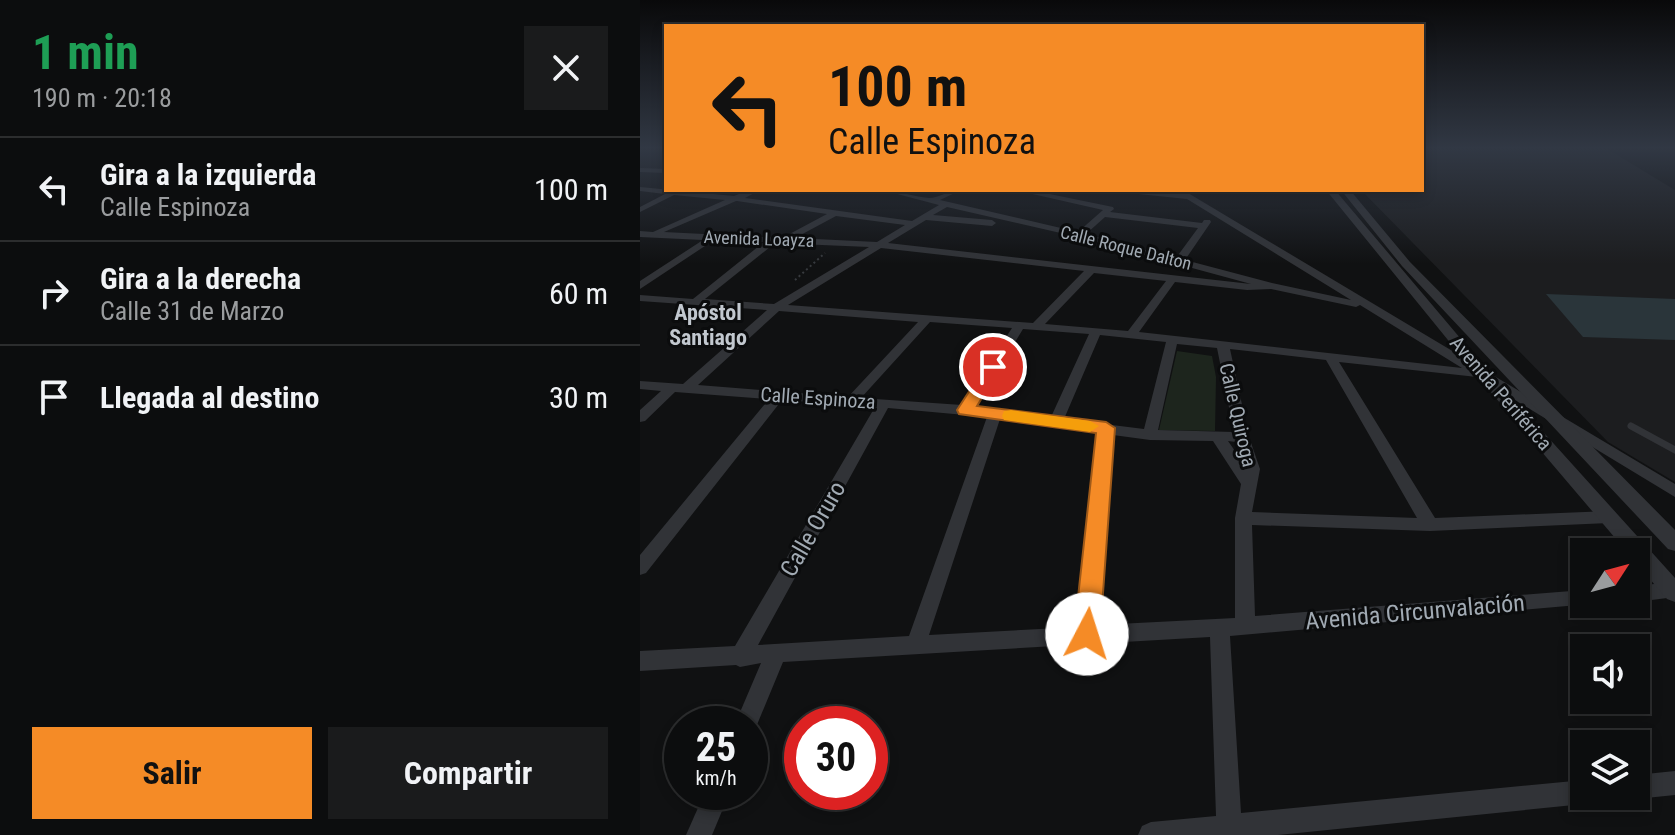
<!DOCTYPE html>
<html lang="es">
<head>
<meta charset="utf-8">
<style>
  body { margin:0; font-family:"Roboto Condensed",sans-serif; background:#1a1b1c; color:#f1f3f6; height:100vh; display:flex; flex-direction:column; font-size:30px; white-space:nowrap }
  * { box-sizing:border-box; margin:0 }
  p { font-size:26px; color:#9a9c9e }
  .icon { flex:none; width:44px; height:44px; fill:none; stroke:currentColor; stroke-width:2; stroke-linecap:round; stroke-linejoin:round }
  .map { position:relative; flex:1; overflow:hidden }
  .drawer { display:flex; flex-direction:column; background:#0c0d0e; width:640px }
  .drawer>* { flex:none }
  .guide { position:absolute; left:24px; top:24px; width:760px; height:168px; border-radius:0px; box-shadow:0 4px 12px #0003,0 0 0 2px #2c2d2e; background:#f58b26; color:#111; overflow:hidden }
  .needle { width:52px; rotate:54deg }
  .fabs { position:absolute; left:930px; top:538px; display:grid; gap:16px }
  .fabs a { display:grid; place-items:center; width:80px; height:80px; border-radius:0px; background:#0c0d0e; box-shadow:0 4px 12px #0003,0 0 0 2px #2c2d2e; font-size:40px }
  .speed { position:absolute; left:24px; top:706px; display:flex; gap:16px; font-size:40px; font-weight:700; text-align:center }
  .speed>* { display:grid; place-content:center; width:104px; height:104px; border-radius:50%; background:#0c0d0e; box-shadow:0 4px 12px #0003,0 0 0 2px #2c2d2e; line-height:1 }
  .speed small { font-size:20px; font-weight:400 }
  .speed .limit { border:12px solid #d22; background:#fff; color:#111 }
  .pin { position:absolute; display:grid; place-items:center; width:68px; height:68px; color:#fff; margin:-34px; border:4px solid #fff; border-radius:50%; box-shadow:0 2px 8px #0007 }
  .me { position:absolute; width:88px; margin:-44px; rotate:5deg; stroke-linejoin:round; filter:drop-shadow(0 0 6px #0008) }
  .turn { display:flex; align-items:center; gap:28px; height:168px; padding:0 32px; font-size:36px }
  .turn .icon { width:104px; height:104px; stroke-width:2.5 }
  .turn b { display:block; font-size:56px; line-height:68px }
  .round { display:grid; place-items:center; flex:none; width:84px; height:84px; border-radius:0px; background:#1a1b1c }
  .summary { display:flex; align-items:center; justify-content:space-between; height:136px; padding:0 32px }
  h1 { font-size:48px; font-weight:700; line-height:60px; color:#1e9e55 }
  .cta { display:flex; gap:16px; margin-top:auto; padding:16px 32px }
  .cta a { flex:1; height:92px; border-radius:0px; background:#f58b26; color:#111; font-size:32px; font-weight:700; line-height:92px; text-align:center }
  .cta a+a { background:#1a1b1c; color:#f1f3f6 }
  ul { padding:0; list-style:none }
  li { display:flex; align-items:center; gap:24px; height:104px; padding:0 32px; border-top:2px solid #2c2d2e }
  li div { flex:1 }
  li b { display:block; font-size:30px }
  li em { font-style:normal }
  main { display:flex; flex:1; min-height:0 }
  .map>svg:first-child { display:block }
  .built { fill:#1c1d1f }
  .green { fill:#1d251d }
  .water { fill:#2a353a }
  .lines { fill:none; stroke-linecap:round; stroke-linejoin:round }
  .path { stroke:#373a3e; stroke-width:2; stroke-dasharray:2 3; stroke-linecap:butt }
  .service { stroke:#313337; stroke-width:7 }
  .minor { fill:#313337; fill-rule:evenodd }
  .tertiary { fill:#313337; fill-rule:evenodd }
  .route { fill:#f58b26; stroke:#9f5a19; stroke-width:2 }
  .slow { fill:#f59e0b }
  .labels { text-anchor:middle; stroke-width:6; stroke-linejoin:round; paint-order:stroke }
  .far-street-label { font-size:18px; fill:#a1aab3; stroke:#0b0c0d }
  .street-label { font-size:20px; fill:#a1aab3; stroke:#0b0c0d }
  .neighbourhood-label { font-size:22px; font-weight:bold; fill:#c2c8cf; stroke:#0b0c0d }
  .near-street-label { font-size:24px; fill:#a1aab3; stroke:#0b0c0d }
</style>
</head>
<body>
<main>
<section class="drawer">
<div class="summary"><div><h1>1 min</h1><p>190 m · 20:18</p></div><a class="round"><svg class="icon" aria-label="close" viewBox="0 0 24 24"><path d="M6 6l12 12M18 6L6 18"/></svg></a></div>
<ul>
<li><svg class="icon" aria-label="left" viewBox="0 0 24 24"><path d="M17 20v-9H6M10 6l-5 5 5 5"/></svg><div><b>Gira a la izquierda</b><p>Calle Espinoza</p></div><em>100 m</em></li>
<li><svg class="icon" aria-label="right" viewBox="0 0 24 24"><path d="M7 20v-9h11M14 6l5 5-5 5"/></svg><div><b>Gira a la derecha</b><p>Calle 31 de Marzo</p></div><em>60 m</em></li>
<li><svg class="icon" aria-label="arrive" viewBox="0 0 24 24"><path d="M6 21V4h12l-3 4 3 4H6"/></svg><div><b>Llegada al destino</b></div><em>30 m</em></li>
</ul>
<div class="cta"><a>Salir</a><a>Compartir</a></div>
</section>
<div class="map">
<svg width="1035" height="835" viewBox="0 0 1035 835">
  <rect width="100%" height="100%" fill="#101112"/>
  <path class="built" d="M782 147H964L1035 190V482L968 442 721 190H782Z"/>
  <path class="green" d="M537 351 572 356 576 377 575 431 519 430Z"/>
  <path class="water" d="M906 294 1035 299V340L943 337Z"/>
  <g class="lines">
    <path class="path" d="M155 280 185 253"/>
    <path class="service" d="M991 426 1035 450"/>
    <g class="minor">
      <path d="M0 168 26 169V173L0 172Z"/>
      <path d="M0 187 94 196 109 190H120L105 198 272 221 299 205 242 190C258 190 273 197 289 198 299 198 309 190 321 190L300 200 438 232 463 210 375 190H390L473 207 474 209 470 212 562 223 564 220H570L571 222 545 260 632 283 711 300 547 199 479 192 475 190 539 194 534 190H543L1035 484V497L837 377 699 362 795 518 969 511 975 513 977 517 975 521 969 523 790 531 612 525 615 616 944 590V604H950L590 636 601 813 944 780V796H955L953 801 944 804 638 835H498L502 826 511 822 576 816 570 637 143 662 114 732 110 734V724H95L121 663 100 667 96 665 0 671V651L95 646 235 407 142 400 6 573 0 575V555L129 399 35 392 5 421 0 422V410L21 391 0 389V381L43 384 127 310 0 301V295L53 299 124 242 74 240 0 289V281L63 240 0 237V231L13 232 85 200 34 195 0 212V207L25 194 0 191ZM96 201H97L187 214 142 238 24 232ZM307 207 438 237 611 284 248 243 286 220 352 226 356 223 352 220 293 215ZM196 216 265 225 237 242 155 238ZM465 217 558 228 536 258 446 234ZM135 243 229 247 134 304 65 299ZM241 248 444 271 393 323 148 305ZM454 273 526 281 488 331 405 324ZM535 282 607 290 631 289 716 307 720 305 822 368 499 332ZM139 311 278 322 208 397 58 385ZM290 322 372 328 322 405 221 398ZM383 329 449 334 411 417 335 407ZM460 335 526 342 504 429 424 419ZM537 344 577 348 594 432 518 430ZM590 349 686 360 777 518 612 512 620 469 609 437ZM248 408 347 417 269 636 118 645ZM360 419 458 433 438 627 289 635ZM473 435 510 440 573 441 601 484 595 518V618L458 625ZM588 441 596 442 602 461Z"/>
      <path d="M1032 582 1035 583V597L996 602V586Z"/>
      <path d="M1035 771V795L996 799 988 796H996V775Z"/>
      <path d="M65 792H90L72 835H46Z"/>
    </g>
    <g class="tertiary">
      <path d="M686 190H695L848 371 1035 578V602L1027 599 996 563V552H987L838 377Z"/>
      <path d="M701 190H710L770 262 1035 530V551L1028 549 762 266Z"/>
    </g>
  </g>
  <linearGradient id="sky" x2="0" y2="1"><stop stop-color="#09090a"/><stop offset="0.56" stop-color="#313844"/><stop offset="1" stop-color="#313844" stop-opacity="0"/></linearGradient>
  <rect width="1035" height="264" fill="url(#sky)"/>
  <path class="route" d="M353 362 361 367 337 406 466 422 475 428 460 634 456 643 447 646 438 643 434 634 456 433 319 414 317 410 347 364Z"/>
  <path class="slow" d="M371 410 450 421 459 426 450 432 364 420 362 416 364 411Z"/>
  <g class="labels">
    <g class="far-street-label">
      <text transform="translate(119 239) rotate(2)" y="6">Avenida Loayza</text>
      <text transform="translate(486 248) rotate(14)" y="6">Calle Roque Dalton</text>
    </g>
    <g class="street-label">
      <text transform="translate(861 393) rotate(49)" y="7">Avenida Periférica</text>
      <text transform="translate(178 398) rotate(4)" y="7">Calle Espinoza</text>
      <text transform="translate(598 415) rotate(77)" y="7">Calle Quiroga</text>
    </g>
    <g class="neighbourhood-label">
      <text x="68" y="320">Apóstol<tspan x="68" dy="25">Santiago</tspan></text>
    </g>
    <g class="near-street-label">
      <text transform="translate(173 529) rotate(-60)" y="8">Calle Oruro</text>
      <text transform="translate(775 612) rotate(-5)" y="8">Avenida Circunvalación</text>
    </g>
  </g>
</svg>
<div class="fabs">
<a><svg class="needle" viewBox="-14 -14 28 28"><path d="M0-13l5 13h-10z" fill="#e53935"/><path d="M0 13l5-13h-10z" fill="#9a9c9e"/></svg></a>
<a><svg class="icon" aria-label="sound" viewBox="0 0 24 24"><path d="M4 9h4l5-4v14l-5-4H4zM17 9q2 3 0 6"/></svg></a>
<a><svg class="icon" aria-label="layers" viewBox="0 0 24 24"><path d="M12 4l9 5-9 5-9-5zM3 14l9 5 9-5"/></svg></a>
</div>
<div class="speed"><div>25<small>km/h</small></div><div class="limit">30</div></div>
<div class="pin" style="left:353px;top:367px;background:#d93025"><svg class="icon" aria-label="arrive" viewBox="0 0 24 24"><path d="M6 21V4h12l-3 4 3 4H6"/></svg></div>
<svg class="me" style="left:447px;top:634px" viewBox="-20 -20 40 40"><circle r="19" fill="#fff"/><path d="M0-13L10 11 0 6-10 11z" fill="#f58b26"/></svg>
<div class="guide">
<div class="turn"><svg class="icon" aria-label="left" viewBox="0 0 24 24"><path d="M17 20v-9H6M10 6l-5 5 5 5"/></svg><div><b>100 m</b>Calle Espinoza</div></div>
</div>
</div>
</main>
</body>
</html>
